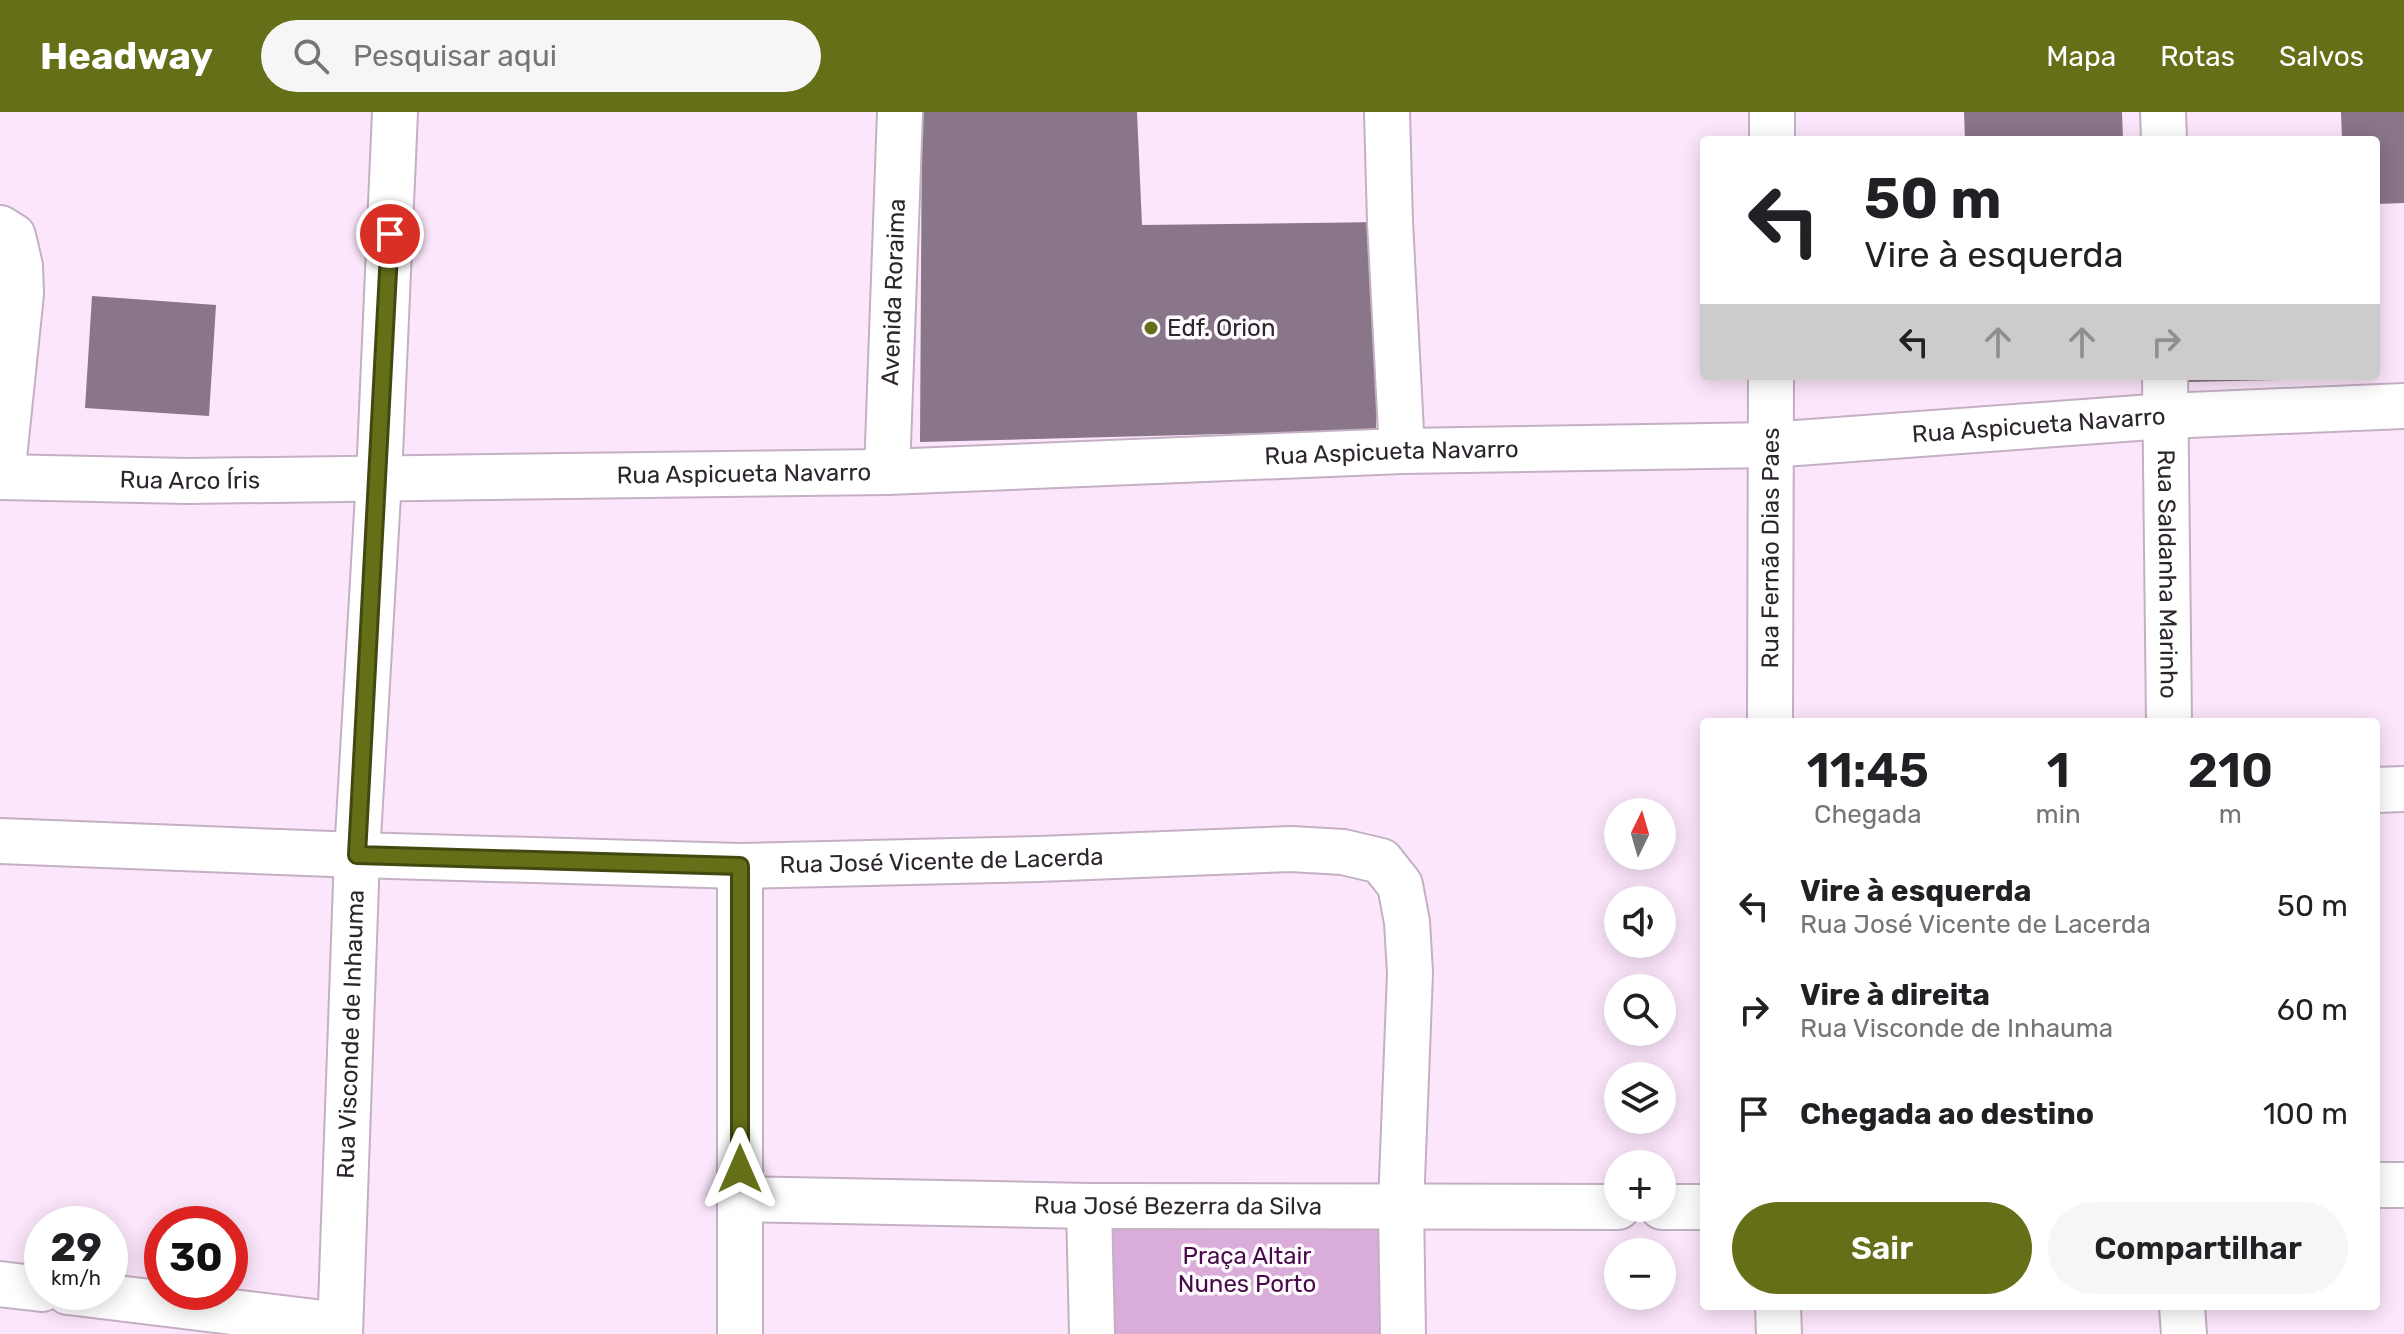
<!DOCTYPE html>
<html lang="pt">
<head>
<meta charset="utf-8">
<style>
  body { margin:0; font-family:Rubik,sans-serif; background:#f6f6f6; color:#202124; height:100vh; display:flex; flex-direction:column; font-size:30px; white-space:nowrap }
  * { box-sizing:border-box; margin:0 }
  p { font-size:26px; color:#757577 }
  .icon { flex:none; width:44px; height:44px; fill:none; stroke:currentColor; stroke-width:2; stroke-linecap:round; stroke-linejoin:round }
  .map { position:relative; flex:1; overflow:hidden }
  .sheet { position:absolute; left:1700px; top:606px; width:680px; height:592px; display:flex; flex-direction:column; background:#fff; border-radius:8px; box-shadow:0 4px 20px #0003 }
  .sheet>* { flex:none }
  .top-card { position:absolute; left:1700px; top:24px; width:680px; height:244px; border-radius:8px; box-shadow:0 4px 20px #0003; background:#fff; color:#202124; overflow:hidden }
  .needle { width:52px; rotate:5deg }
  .fabs { position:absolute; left:1604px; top:686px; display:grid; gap:16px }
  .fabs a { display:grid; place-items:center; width:72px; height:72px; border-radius:50%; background:#fff; box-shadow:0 4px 20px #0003; font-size:40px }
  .speed { position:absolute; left:24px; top:1094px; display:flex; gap:16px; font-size:40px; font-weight:700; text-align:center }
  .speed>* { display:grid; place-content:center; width:104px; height:104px; border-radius:50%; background:#fff; box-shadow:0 4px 20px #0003; line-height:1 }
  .speed small { font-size:20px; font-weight:400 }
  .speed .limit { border:12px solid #d22; background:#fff; color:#111 }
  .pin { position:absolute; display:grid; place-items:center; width:68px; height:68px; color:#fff; margin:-34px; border:4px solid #fff; border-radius:50%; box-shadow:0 2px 8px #0007 }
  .me { position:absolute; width:88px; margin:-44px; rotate:0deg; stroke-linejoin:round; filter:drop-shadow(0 0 6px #0008) }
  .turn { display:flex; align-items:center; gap:28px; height:168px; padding:0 32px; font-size:36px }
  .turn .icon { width:104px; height:104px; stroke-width:2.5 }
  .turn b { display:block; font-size:56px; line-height:68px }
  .lanes { display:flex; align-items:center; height:76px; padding:0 32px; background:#0003; justify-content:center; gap:40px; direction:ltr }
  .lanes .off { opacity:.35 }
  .eta { display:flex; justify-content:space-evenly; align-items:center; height:136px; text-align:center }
  .eta b { font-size:48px; font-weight:600; line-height:56px }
  .cta { display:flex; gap:16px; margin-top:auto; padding:16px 32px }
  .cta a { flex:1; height:92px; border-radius:48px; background:#656f18; color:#fff; font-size:32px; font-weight:600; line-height:92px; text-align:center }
  .cta a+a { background:#f6f6f6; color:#202124 }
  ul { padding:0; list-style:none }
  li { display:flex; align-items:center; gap:24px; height:104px; padding:0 32px }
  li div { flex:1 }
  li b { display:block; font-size:30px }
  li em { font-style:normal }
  header { display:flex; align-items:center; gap:48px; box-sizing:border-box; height:112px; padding:0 40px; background:#656f18; color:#fff }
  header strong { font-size:38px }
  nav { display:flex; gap:44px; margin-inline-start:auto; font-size:28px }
  .search { width:560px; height:72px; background:#f6f6f6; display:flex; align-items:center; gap:20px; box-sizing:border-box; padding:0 28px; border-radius:44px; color:#757577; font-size:30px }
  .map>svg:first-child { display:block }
  .green { fill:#d9acd9 }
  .building { fill:#897689 }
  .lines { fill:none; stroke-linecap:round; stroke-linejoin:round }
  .minor-casing { stroke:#c4b0c4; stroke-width:48 }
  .minor { stroke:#fff; stroke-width:44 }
  .route-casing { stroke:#424810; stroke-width:20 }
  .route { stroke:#656f18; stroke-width:14 }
  .poi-dot { fill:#656f18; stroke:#fefafe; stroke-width:3 }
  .labels { text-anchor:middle; stroke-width:7; stroke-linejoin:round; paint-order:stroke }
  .street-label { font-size:24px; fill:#2e262e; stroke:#fefafe }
  .poi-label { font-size:24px; fill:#2e262e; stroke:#fefafe; text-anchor:start }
  .park-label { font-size:24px; fill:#470b4a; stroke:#fefafe }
</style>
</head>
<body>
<header>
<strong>Headway</strong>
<div class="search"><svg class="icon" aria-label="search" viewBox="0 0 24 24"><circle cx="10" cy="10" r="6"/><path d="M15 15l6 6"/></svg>Pesquisar aqui</div>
<nav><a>Mapa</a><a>Rotas</a><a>Salvos</a></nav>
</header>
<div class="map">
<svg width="2404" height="1222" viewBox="0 0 2404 1222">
  <rect width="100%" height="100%" fill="#fce6fb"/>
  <path class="green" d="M1089 1094H1401L1403 1222H1093Z"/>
  <g class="building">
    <path d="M922 0H1137L1142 113 1384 110 1376 318 920 330Z"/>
    <path d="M1964 0H2122L2123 28H1965Z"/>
    <path d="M2341 0H2404V91L2376 92V28H2342Z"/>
    <path d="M92 184 216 193 209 304 85 296Z"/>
    <path d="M2188 264H2327V267L2189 270Z"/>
  </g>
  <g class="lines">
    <defs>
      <g id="minor">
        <path d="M1387 0 1390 110 1402 339"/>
        <path d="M2163 0 2164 28"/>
        <path d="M1772 28V0"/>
        <path d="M0 116 13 124 20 154 21 182 2 365"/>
        <path id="s1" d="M2165 264 2169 610"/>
        <path id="s2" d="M887 360 900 0"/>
        <path id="s3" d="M0 365 187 369 887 360 1402 339 1770 333 2165 304 2404 294"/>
        <path id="s4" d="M1770 610 1771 264"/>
        <path d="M2376 678 2404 677"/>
        <path id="s5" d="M0 729 357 743 740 754 1039 747 1291 737 1343 740 1381 749 1400 773 1407 810 1410 861 1401 1094 1403 1222"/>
        <path d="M740 754V1222"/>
        <path d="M2376 1073H2404"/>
        <path id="s6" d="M740 1087 1089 1094 1618 1095"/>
        <path d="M1089 1094 1092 1222"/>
        <path d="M1662 1095H1704"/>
        <path d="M0 1172 42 1177"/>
        <path d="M68 1180 340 1213"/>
        <path d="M1778 1194 1779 1222"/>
        <path d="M2182 1194 2184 1222"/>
        <path id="s7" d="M340 1222 357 743 379 366 395 0"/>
      </g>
    </defs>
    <use href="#minor" class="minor-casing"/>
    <use href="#minor" class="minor"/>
  </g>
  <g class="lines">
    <defs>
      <path id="route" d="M390 122 357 743 740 754V1057"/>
    </defs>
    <use href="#route" class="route-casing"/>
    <use href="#route" class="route"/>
  </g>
  <circle class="poi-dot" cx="1151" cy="216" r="8"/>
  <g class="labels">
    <g class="street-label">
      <text dy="8" stroke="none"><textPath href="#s2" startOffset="180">Avenida Roraima</textPath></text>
      <text dy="8" stroke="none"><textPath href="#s3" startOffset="2040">Rua Aspicueta Navarro</textPath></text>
      <text dy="8" stroke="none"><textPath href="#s3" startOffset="1392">Rua Aspicueta Navarro</textPath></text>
      <text dy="8" stroke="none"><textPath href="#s3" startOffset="744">Rua Aspicueta Navarro</textPath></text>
      <text dy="8" stroke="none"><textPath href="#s3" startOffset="190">Rua Arco Íris</textPath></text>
      <text dy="8" stroke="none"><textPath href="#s4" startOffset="174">Rua Fernão Dias Paes</textPath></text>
      <text dy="8" stroke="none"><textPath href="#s1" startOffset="198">Rua Saldanha Marinho</textPath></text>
      <text dy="8" stroke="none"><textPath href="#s5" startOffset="942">Rua José Vicente de Lacerda</textPath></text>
      <text dy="8" stroke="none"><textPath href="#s7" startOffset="300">Rua Visconde de Inhauma</textPath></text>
      <text dy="8" stroke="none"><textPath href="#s6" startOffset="438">Rua José Bezerra da Silva</textPath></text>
    </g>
    <g class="poi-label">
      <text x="1167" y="224">Edf. Orion</text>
    </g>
    <g class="park-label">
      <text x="1247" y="1152">Praça Altair<tspan x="1247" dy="28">Nunes Porto</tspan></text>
    </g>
  </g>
</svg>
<div class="fabs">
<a><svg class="needle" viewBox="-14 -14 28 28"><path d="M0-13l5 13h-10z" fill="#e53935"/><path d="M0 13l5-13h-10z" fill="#757577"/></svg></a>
<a><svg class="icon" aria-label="sound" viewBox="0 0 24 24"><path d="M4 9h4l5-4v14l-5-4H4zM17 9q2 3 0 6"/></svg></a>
<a><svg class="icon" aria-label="search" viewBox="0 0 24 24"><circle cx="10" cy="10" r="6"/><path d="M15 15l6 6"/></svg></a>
<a><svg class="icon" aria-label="layers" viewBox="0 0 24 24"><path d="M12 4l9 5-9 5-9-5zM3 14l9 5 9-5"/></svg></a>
<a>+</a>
<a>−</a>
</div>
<div class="speed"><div>29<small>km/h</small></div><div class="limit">30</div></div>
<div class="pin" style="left:390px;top:122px;background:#d93025"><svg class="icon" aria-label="arrive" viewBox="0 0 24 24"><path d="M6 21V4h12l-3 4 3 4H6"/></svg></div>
<svg class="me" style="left:740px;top:1057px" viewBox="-20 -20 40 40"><path d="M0-17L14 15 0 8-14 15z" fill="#656f18" stroke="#fff" stroke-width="4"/></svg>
<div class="top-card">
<div class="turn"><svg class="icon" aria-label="left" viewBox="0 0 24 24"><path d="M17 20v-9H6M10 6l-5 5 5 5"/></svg><div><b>50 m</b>Vire à esquerda</div></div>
<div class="lanes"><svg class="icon" aria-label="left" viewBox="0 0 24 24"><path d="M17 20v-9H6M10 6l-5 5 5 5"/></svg><svg class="icon off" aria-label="ahead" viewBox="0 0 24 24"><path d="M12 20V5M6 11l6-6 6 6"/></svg><svg class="icon off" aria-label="ahead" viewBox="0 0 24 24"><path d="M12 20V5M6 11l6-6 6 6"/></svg><svg class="icon off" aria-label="right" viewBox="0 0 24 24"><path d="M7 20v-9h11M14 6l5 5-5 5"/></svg></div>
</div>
<section class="sheet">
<div class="eta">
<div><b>11:45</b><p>Chegada</p></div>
<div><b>1</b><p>min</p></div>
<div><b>210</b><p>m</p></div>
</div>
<ul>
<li><svg class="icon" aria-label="left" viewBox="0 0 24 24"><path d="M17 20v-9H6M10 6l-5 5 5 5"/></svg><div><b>Vire à esquerda</b><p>Rua José Vicente de Lacerda</p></div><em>50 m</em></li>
<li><svg class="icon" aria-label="right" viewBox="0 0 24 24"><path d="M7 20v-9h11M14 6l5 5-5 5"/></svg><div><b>Vire à direita</b><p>Rua Visconde de Inhauma</p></div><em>60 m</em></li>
<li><svg class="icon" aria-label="arrive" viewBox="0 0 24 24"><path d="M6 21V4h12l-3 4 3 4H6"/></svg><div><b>Chegada ao destino</b></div><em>100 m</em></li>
</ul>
<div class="cta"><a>Sair</a><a>Compartilhar</a></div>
</section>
</div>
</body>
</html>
